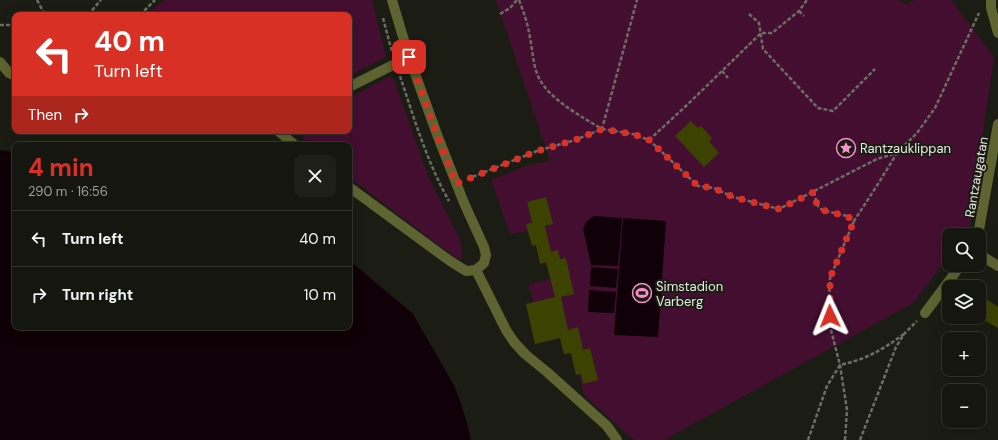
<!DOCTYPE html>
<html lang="en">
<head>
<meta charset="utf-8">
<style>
  body { margin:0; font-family:"DM Sans",sans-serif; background:#1d1f18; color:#f1f3f6; height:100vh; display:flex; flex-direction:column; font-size:15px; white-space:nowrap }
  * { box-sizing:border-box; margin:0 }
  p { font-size:13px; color:#9d9f9e }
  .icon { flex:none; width:22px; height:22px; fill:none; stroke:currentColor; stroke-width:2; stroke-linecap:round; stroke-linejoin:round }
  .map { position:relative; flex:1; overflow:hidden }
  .panel { position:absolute; left:12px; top:142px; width:340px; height:188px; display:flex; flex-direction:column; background:#14160f; border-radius:8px; box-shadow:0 4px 16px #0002,0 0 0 1px #33352f }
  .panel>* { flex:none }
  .top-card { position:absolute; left:12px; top:12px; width:340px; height:122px; border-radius:8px; box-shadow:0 4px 16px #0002,0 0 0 1px #33352f; background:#d93025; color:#fff; overflow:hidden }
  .tools { position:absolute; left:942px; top:228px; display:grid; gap:8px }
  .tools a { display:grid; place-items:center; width:44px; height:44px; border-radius:8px; background:#14160f; box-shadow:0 4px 16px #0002,0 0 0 1px #33352f; font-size:20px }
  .pin { position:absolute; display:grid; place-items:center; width:34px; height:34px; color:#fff; margin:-17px; border-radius:8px; box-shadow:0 2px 6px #0006 }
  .me { position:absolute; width:44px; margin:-22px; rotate:358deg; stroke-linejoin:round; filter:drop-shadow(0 0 3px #0008) }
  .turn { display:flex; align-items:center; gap:14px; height:84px; padding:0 16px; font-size:18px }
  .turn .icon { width:52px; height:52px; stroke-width:2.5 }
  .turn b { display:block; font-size:28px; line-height:34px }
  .then { display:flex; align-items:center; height:38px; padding:0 16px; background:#0003; gap:8px; font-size:15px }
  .round { display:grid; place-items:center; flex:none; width:42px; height:42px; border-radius:8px; background:#1d1f18 }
  .head { display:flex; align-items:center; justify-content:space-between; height:68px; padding:0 16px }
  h1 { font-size:24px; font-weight:800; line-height:30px; color:#d93025 }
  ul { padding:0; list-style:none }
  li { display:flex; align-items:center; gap:12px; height:56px; padding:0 16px; border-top:1px solid #33352f }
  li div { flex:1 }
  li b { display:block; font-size:15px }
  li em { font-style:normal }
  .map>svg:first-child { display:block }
  .green { fill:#440e30 }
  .water { fill:#100007 }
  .building { fill:#3c4201 }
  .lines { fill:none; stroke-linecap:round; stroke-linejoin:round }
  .path { stroke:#6c6e66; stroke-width:2.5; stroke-dasharray:4 2; stroke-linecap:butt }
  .street { stroke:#5d6432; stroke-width:10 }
  .route { stroke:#d93025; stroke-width:7; stroke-dasharray:0 12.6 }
  .labels { text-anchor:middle; stroke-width:4; stroke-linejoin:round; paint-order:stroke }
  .poi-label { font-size:13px; fill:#e7e9e2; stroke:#1b1d14; text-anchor:start }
  .street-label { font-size:13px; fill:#e7e9e2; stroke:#1b1d14 }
</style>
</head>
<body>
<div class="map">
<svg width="998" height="440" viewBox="0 0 998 440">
  <rect width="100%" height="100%" fill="#1b1d14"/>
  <g class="green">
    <path d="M165 0H372L386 57 349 76V15H147L156 6Z"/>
    <path d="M496 0H897L907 4 914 0H951L994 57 969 231 965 235H949V256L913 303 664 440H634L584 395 579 375H576L571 353 564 354 560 338 535 344 526 304 533 303 529 284 550 279 546 263 540 264 538 255 543 243 532 246 528 231 510 234 491 180 526 166 567 157 550 160Z"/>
    <path d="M390 76 394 80 428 176 459 238 462 247V258L460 259 456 258 349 177V145H308L303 138 304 131H349V98Z"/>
  </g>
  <g class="water">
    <path d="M0 150 15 152V327H349V260L413 314 455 387 466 419 471 440H0Z"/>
    <path d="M594 216 622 218 618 266 591 265 583 229 586 222Z"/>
    <path d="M623 218 666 221 658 337 614 335Z"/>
    <path d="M591 267 618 269 616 288 590 286Z"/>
    <path d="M589 290 616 292 614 313 588 312Z"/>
  </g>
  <g class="building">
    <path d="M691 121 698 128 701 126 712 138 709 141 719 153 704 167 675 136Z"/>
    <path d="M546 197 553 224 545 226 551 252 558 250 560 259 566 258 574 294 561 297 568 330 578 327 583 350 590 348 598 380 583 384 581 374 576 375 571 353 564 354 560 338 535 344 526 304 555 297 546 262 540 264 536 245 532 246 526 224 532 223 527 202Z"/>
    <path d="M979 294 998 307V328L979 317Z"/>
  </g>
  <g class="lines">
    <g class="path">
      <path d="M37 0 45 15"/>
      <path d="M519 0C524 13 528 24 530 38 533 52 533 68 540 80 551 100 582 117 602 129L637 0"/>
      <path d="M799 11 804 16"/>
      <path d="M500 14 510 8 517 0"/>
      <path d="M749 14 759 23 763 49 818 108 833 111 875 69"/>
      <path d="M88 15 101 0"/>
      <path d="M140 15 155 0"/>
      <path d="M383 18 392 52"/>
      <path d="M0 25H9L15 29"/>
      <path d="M722 71 728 78"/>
      <path d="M400 76C414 118 427 162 449 201"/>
      <path d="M649 140 687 105 761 33H772L799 11 807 0"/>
      <path d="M467 179 537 151 575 140 602 129 633 134 649 140 698 186 714 188 733 197 779 209 877 159 897 153 917 133 935 108 979 13"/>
      <path d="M814 192 817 205 822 210 847 216 854 221 878 184 897 153"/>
      <path d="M808 440 827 386 840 365C867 359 882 350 904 334"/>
      <path d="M845 440 847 410 840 365 831 330 829 301 830 278 854 221"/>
      <path d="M860 440 896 347 904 334 917 321"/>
    </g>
    <g class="street">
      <path d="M392 0 409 57 438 137 464 203 484 247 486 255 484 263 476 270"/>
      <path d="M991 0V8L998 33"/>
      <path d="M0 62 9 73 15 76"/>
      <path d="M349 87 409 57"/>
      <path d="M278 131 295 145"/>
      <path d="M349 187 450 261 466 271 476 270"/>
      <path d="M978 235 998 124"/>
      <path d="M979 254 998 266"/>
      <path d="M476 270 506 330 514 342 525 354 547 372 607 426 617 440"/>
      <path d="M925 313 961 265"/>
    </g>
  </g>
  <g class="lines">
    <path class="route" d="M409 57 438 137 456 184 537 151 575 140 602 129 633 134 649 140 698 186 714 188 733 197 779 209 814 192 817 205 822 210 847 216 854 221 830 278V316"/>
  </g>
  <defs>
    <symbol id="sight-ring" viewBox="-11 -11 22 22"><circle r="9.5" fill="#1b1d14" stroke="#f890ca" stroke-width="1.5"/><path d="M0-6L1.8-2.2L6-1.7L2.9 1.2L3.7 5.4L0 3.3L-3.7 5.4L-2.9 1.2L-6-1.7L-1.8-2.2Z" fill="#f890ca"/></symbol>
    <symbol id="stadium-ring" viewBox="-11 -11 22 22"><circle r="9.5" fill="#1b1d14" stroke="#f890ca" stroke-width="1.5"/><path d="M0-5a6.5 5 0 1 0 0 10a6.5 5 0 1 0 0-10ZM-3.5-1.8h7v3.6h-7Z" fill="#f890ca"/></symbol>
  </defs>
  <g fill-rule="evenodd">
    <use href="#sight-ring" x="835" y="137" width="22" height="22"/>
    <use href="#stadium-ring" x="631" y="282" width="22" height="22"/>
  </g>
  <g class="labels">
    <g class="poi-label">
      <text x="860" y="153">Rantzauklippan</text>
      <text x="656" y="291">Simstadion<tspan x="656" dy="15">Varberg</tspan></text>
    </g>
    <g class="street-label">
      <text transform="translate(976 177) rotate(-80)" y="5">Rantzaugatan</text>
    </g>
  </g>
</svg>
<div class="tools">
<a><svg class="icon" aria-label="search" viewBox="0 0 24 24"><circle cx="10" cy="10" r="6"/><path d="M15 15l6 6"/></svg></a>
<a><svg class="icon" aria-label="layers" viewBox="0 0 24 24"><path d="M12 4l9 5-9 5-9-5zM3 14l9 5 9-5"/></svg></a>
<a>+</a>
<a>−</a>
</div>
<div class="pin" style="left:409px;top:57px;background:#d93025"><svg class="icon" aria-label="arrive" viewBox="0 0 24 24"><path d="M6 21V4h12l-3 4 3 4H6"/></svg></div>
<svg class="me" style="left:830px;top:316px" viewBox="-20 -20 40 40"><path d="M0-17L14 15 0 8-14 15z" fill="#d93025" stroke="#fff" stroke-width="4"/></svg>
<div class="top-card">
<div class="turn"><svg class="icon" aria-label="left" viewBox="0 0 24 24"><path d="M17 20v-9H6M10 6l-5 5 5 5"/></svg><div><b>40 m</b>Turn left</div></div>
<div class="then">Then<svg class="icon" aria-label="right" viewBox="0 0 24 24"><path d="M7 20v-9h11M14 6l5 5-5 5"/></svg></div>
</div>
<section class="panel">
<div class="head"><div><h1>4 min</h1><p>290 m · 16:56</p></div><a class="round"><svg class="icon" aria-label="close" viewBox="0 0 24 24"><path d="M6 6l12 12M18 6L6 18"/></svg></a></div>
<ul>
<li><svg class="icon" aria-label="left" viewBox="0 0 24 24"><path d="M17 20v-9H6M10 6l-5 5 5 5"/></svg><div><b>Turn left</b></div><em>40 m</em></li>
<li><svg class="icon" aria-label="right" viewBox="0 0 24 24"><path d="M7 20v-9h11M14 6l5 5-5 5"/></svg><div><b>Turn right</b></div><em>10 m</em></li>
</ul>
</section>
</div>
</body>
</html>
